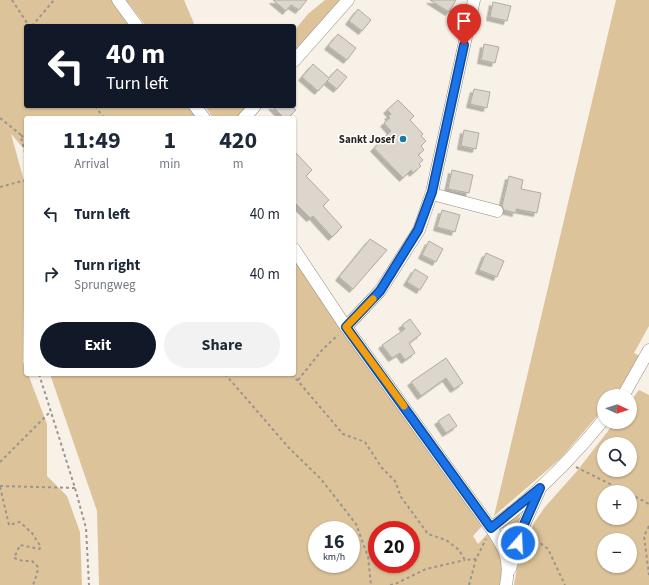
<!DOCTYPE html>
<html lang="en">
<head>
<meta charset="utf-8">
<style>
  body { margin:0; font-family:"Source Sans 3",sans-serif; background:#f2f2f3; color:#1f2937; height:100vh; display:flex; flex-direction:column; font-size:15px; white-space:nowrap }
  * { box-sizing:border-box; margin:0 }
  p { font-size:13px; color:#747a83 }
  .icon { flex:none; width:22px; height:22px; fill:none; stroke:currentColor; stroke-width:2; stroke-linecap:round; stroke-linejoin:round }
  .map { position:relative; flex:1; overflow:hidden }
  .side { position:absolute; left:24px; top:116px; width:272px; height:260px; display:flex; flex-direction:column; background:#fff; border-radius:4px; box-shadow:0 1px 3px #0004 }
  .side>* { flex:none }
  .hud { position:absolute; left:24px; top:24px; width:272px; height:84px; border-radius:4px; box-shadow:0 1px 3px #0004; background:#111827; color:#fff; overflow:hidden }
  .needle { width:26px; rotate:93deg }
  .controls { position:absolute; left:597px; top:389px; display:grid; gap:8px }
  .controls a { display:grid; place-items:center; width:40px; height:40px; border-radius:50%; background:#fff; box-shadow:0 1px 3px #0004; font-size:20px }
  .speed { position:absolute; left:308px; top:521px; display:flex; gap:8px; font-size:20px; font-weight:700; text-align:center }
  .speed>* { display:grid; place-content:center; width:52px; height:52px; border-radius:50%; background:#fff; box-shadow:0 1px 3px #0004; line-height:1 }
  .speed small { font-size:10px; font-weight:400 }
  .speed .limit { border:6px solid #d22; background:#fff; color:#111 }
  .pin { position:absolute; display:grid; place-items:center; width:34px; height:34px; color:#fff; margin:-41px -17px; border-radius:50% 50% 50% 0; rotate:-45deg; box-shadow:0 0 4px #0007 }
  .pin .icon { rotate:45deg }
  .me { position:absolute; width:44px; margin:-22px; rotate:19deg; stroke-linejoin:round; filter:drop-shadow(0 0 3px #0008) }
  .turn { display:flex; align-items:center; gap:14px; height:84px; padding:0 16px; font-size:18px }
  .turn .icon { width:52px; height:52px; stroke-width:2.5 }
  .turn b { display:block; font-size:28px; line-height:34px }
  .eta { display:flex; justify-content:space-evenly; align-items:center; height:68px; text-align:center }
  .eta b { font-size:24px; font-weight:700; line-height:28px }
  .cta { display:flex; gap:8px; margin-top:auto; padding:8px 16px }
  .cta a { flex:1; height:46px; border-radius:24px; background:#111827; color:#fff; font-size:16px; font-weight:700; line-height:46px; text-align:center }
  .cta a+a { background:#f2f2f3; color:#1f2937 }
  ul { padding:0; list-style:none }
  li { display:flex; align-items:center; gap:12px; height:60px; padding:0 16px }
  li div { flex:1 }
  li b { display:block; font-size:15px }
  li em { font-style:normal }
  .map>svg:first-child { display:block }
  .green { fill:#dcc39a; fill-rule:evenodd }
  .building { fill:#dcd6cd; stroke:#b1aca2; filter:url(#shadow) }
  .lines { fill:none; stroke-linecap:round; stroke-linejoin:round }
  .minor-casing { stroke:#938d84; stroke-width:13 }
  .path { stroke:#9a958e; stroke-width:2; stroke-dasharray:3 3; stroke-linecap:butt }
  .minor { stroke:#fff; stroke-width:12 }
  .route-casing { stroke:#114b97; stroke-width:10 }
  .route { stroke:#1a73e8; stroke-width:7 }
  .slow { stroke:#f59e0b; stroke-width:7 }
  .poi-dot { fill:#177ba6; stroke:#fff; stroke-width:1.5 }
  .labels { text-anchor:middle; stroke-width:3; stroke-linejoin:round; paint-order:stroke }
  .poi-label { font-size:11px; font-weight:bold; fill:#2a2724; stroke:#fff; text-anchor:end }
</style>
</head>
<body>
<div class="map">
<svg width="649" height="585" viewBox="0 0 649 585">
  <defs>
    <filter id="shadow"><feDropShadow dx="-3.5" dy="3.5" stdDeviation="0" flood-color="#0004"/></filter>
  </defs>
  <rect width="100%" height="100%" fill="#f7f1e7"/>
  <g class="green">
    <path d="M0 0H113L132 26H26V106H191L199 118H26V151L11 134 26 188 23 362 26 370V374H28L47 424V476L67 496 80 532 82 585H0Z"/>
    <path d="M126 0H184L195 26H146Z"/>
    <path d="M325 0H342L294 56V31L308 14Z"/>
    <path d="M616 0H649V326L634 353 644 358 614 396H604V408L561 458 494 516Z"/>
    <path d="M205 106H250L239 118H213Z"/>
    <path d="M294 257 483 525 473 536 478 544 488 533 504 560 501 585H99L97 511 50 374H294ZM317 530H351V564H317ZM377 530H411V564H377Z"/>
    <path d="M639 390 649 395V585H514L518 563 534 523 545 507 577 471 615 422H630V402ZM604 444H630V470H604ZM604 492H630V518H604ZM604 540H630V566H604Z"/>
    <path d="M521 512 512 543 502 526Z"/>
  </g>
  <g class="building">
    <path d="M273 0H307L299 10 291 5 286 11Z"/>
    <path d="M430 0H456L449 12Z"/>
    <path d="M493 2 511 6 507 21 490 17Z"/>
    <path d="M358 9 371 20 362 31 349 21Z"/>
    <path d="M338 34 356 48 347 60 328 46Z"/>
    <path d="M484 44 499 47 495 63 481 60Z"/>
    <path d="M313 64 329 78 337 69 347 77 337 89 327 81 329 79 318 91 302 77Z"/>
    <path d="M474 89 490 92 487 108 470 104Z"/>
    <path d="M398 100 414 116 410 120 423 134 421 136 426 141 421 146 424 150 418 155 423 160 419 164 421 166 413 173 411 170 403 178 374 148 391 131 384 123 390 118 388 116 391 114 387 110Z"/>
    <path d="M272 106H292L296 110 288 118H284Z"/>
    <path d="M464 130 479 133 476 149 461 146Z"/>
    <path d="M294 151 312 170 306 176 329 200 323 206 342 227 332 237 313 216 310 218 294 202Z"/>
    <path d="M452 170 473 175 469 193 448 189Z"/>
    <path d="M509 176 523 180 521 189 541 193 537 213 516 209V213L504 210 502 206Z"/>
    <path d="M442 210 460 215 455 232 437 227Z"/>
    <path d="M370 239 387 250 353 289 339 277Z"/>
    <path d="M429 241 443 249 436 262 422 255Z"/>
    <path d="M486 253 504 261 497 277 479 270Z"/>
    <path d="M415 269 428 277 420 290 407 282Z"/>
    <path d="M410 319 421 334 409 343 415 353 405 360 400 353 392 358 382 345 405 329 402 325Z"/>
    <path d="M446 358 463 383 454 389 446 378 421 396 411 382Z"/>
    <path d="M449 414 457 426 446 433 438 421Z"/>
  </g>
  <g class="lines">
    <defs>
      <g id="minor">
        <path d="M118 0 137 26"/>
        <path d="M294 61 348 0"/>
        <path d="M195 106 204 118"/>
        <path d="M244 118 255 106"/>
        <path d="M432 194 497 211"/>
        <path d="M294 249 346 327 491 528C505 549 511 559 506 585"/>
        <path d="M346 327 380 291 419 230 432 192 474 0"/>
        <path d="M623 396 649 350"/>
        <path d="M491 528C534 497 571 460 604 419"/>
        <path d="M510 569 522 529 539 491"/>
      </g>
    </defs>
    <use href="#minor" class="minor-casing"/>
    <g class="path">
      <path d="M12 0 29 26"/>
      <path d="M32 26 54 0"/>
      <path d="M95 106 104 118"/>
      <path d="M0 118 20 134 26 156"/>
      <path d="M21 135 26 140"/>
      <path d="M0 187 26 180"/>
      <path d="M39 374 75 488 86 528 89 585"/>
      <path d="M225 374 289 448 321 479 356 524 368 557 371 585"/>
      <path d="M292 374 343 434 365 442 382 468 395 481 401 497 428 534 446 540 459 550 465 560 476 559"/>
      <path d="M298 380 323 349 338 335"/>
      <path d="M0 462 51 411"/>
      <path d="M576 467 626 492"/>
      <path d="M0 486 75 488"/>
      <path d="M0 487 9 525 20 522 32 533 41 547 39 549 20 545 14 558 23 561H32L38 567 37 574 33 585"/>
      <path d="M630 494 649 504"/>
      <path d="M649 526 644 536 649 575"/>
      <path d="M531 536 548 549 565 585"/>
      <path d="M390 585 395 584 426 569 465 560"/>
      <path d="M469 585 476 559 486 539"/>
    </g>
    <use href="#minor" class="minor"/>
  </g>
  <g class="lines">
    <defs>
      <path id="route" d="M464 45 432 192 418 230 380 291 346 327 491 528 540 488 522 529 518 543"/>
    </defs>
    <use href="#route" class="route-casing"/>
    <use href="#route" class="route"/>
    <path class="slow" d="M373 299 346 327 404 406"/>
  </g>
  <circle class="poi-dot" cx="403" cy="139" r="4"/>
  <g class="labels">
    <g class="poi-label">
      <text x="395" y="143">Sankt Josef</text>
    </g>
  </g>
</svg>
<div class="controls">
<a><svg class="needle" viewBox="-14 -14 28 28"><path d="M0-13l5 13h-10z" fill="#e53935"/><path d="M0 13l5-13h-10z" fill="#747a83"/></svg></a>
<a><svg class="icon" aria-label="search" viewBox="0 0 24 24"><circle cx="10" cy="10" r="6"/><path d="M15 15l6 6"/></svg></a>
<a>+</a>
<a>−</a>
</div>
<div class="speed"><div>16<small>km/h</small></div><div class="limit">20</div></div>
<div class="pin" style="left:464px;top:45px;background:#d93025"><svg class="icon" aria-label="arrive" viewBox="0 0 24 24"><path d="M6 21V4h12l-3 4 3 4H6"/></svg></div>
<svg class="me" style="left:518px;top:543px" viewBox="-20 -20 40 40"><circle r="17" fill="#1a73e8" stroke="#fff" stroke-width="3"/><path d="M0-11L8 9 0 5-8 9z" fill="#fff"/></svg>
<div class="hud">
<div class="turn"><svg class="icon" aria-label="left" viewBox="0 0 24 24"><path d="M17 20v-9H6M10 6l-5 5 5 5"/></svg><div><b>40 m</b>Turn left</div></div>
</div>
<section class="side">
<div class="eta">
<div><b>11:49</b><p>Arrival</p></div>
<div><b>1</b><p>min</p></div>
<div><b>420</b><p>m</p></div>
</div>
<ul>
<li><svg class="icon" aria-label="left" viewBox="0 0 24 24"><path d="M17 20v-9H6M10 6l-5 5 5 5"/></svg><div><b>Turn left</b></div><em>40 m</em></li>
<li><svg class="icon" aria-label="right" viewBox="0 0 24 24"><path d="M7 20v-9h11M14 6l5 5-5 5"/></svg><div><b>Turn right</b><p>Sprungweg</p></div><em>40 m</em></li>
</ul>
<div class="cta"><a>Exit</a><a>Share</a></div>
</section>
</div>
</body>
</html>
